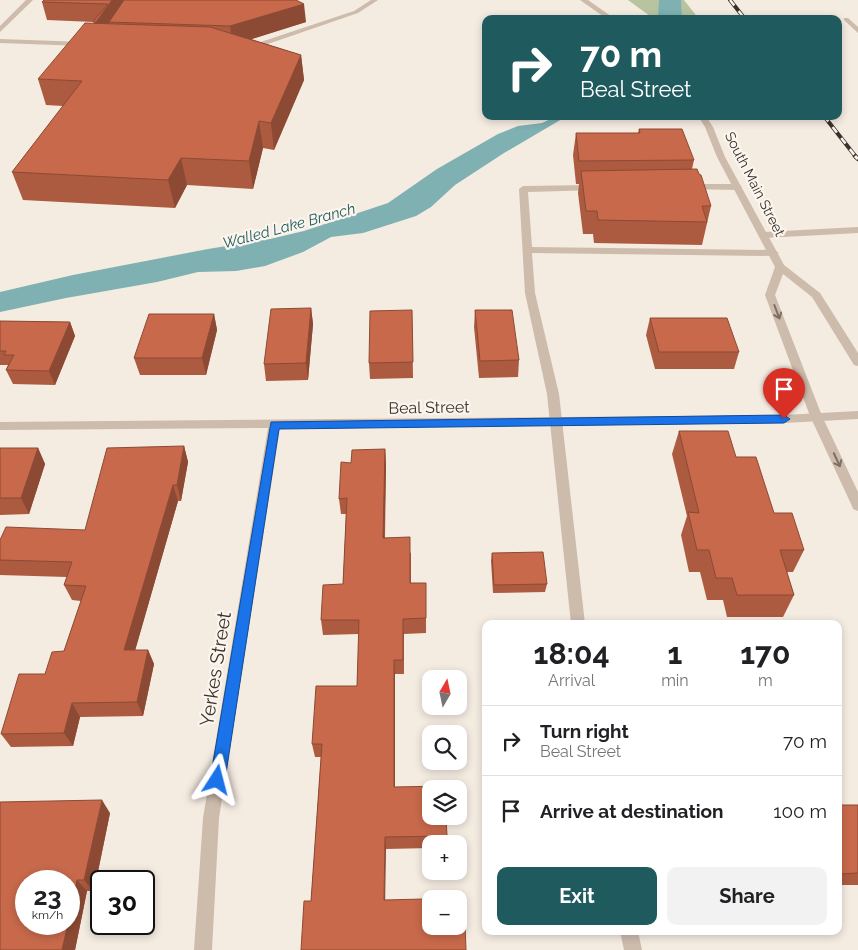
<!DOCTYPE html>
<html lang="en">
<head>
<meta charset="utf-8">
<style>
  body { margin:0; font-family:Raleway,sans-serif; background:#f2f2f2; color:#202124; height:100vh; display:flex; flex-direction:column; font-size:19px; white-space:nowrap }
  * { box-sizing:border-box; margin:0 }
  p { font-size:16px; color:#757577 }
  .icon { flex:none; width:28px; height:28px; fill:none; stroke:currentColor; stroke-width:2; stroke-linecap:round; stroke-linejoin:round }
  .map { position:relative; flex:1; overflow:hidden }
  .panel { position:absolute; left:482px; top:620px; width:360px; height:315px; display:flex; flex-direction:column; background:#fff; border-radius:10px; box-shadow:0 2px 8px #0003 }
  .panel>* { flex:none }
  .hud { position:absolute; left:482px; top:15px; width:360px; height:105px; border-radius:10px; box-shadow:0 2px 8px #0003; background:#1f5a5e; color:#fff; overflow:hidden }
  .needle { width:32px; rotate:9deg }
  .tools { position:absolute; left:422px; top:670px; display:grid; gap:10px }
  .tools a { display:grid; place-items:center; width:45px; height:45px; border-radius:10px; background:#fff; box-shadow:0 2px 8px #0003; font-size:25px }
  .speed { position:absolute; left:15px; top:870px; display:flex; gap:10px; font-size:25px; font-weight:700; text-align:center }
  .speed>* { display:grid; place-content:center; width:65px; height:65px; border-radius:50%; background:#fff; box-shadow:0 2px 8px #0003; line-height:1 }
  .speed small { font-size:12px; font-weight:400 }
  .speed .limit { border:2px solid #111; border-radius:8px; background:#fff; color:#111 }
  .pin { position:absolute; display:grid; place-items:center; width:42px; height:42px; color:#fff; margin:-51px -21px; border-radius:50% 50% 50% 0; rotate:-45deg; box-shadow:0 0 5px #0007 }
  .pin .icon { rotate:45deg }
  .me { position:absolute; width:55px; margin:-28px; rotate:9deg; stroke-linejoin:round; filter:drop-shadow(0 0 4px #0008) }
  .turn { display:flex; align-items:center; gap:18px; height:105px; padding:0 15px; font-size:22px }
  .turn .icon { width:65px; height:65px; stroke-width:2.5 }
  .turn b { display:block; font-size:35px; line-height:42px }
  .eta { display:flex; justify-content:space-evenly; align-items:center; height:85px; text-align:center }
  .eta b { font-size:30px; font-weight:700; line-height:35px }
  .primary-button { display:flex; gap:10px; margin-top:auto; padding:10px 15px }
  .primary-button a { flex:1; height:58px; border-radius:10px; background:#1f5a5e; color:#fff; font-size:20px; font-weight:700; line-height:58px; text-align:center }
  .primary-button a+a { background:#f2f2f2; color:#202124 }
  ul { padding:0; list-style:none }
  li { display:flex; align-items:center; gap:15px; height:70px; padding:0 15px; border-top:1px solid #e0e0e0 }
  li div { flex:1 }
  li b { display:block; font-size:19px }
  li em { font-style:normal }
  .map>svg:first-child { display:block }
  .green { fill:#b8c4a0 }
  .water { fill:#7fb0b2 }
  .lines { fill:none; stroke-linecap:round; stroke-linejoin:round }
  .service { fill:#cdbbac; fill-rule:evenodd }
  .minor { fill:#cdbbac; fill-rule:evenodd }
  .tertiary { fill:#cdbbac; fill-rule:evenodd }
  .rail-far1-casing { stroke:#3b302b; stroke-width:4 }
  .rail-casing { stroke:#3b302b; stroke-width:4.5 }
  .rail-far1 { stroke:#fbf5ee; stroke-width:2.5; stroke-dasharray:7; stroke-linecap:butt }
  .rail { stroke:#fbf5ee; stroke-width:3; stroke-dasharray:9; stroke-linecap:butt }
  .wall { fill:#ac5a40 }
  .shaded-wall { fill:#8c4a34 }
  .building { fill:#c8694b; stroke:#8c4a34; fill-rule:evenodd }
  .oneway { stroke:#7d6f65 }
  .route { fill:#1a73e8; stroke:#114b97 }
  .labels { text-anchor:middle; stroke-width:4.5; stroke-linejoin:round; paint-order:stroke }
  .far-street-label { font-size:14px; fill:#3b302b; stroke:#fbf5ee }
  .far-water-label { font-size:15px; font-style:italic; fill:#1f5a5e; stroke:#fbf5ee }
  .street-label { font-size:16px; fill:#3b302b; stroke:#fbf5ee }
  .near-street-label { font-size:19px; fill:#3b302b; stroke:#fbf5ee }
</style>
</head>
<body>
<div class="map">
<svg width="858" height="950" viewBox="0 0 858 950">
  <rect width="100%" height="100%" fill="#f4ebe1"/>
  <path class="green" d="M628 0H684L699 19H654Z"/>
  <g class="water">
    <path d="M659 0H681L682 19H656L658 17Z"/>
    <path d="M557 116H567L504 153 455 185 431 207 416 216 363 233 331 237 303 252 265 266 236 271 198 272 157 282 66 298 0 312V292L73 275 208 249 270 239 304 231 388 203 437 169 498 134 518 126 542 123Z"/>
  </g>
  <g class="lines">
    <g class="service">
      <path d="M26 0H33L0 32V26Z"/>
      <path d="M689 184H738L742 187 738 190 686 189 685 187Z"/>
      <path d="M594 185 597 186V190L528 192 532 247 774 250 779 253 774 256 532 253 535 293 559 394 585 624H571L547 394 525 293 519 189 523 186Z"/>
      <path d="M620 931H638L642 950H624Z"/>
    </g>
    <g class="minor">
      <path d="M371 0H378L358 13 250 50 243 48 354 11Z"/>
      <path d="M844 18H848L858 27V33L844 20Z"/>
      <path d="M0 39 84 42 88 44 84 46 0 43Z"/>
      <path d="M858 227V233L764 238 759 235 764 232Z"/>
      <path d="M858 411V419L784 423 280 428 219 818 212 950H194L203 818 268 428 0 430V422L784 415Z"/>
    </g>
    <g class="tertiary">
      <path d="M580 0H588L615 19H607Z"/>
      <path d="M698 116H706L713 127 725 157 784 265 820 293 858 353V366L854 365 812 297 783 274 775 295 822 416 858 492V511L853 509 852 506 810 416 765 295 775 267 717 157 705 127Z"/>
    </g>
    <defs>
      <g id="rail-far1">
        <path d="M730 0 745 19"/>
        <path d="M824 116 856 157"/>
      </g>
      <path id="rail" d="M855 156 858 159"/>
    </defs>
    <use href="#rail-far1" class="rail-far1-casing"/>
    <use href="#rail" class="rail-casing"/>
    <use href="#rail-far1" class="rail-far1"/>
    <use href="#rail" class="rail"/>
  </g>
  <g class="wall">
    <path d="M296 0 306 22 251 39 301 55 304 80 274 150 263 148 253 189 187 185 175 208 23 200 12 172 63 106 46 105 38 79 94 23V22L47 20 42 2Z"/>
    <path d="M639 129 694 160 692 169 711 206 702 245 594 243 593 234H583L578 193 579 184H576L573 155 576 133H638Z"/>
    <path d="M311 308 313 324 308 380 266 381 264 364Z"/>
    <path d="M412 310 413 378 370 379 369 363Z"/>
    <path d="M475 310 519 360 518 377 479 378 474 327Z"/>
    <path d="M214 314 217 330 206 375H140L134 358Z"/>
    <path d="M650 318 739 352 734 369H655L646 335Z"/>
    <path d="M0 321 70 322 75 336 55 385 13 384 6 370 8 365H0Z"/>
    <path d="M679 431 736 457 774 513 804 550 793 572H787L794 595 783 617H727L723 600H707L700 572H689L681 535 687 516 672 454Z"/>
    <path d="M184 446 188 462 181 501H178L135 650H148L154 664 143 716 80 717 73 746 11 747 1 734 45 674 64 651 81 601 72 600 64 585 67 577 0 575V540L85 530Z"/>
    <path d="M0 448H38L45 464 29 514 0 515Z"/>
    <path d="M385 449 386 465 385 538 411 553V583H426V633L404 634V674H395V787L447 836 446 844H431V848L386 849 311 901 321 757H315L312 744 357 686 359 634 323 635 321 620 343 584 346 514H341L339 499 351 463Z"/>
    <path d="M492 553 547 584 545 592 493 593 491 561Z"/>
    <rect x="839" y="805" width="19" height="80"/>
    <path d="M110 813 94 891H87L75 950H0Z"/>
  </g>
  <g class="shaded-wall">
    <path d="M112 0H129L109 22 110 28 101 40 96 22Z"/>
    <path d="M304 4 306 22 233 45 230 26Z"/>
    <path d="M301 55 304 80 274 150 271 123Z"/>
    <path d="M259 121 263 148 253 189 249 161Z"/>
    <path d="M181 158 187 185 175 208 168 180Z"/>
    <path d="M311 308 313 324 308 380 306 363Z"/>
    <path d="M214 314 217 330 206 375 202 358Z"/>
    <path d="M70 322 75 336 55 385 49 371Z"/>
    <path d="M184 446 188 462 181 501 177 485Z"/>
    <path d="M38 448 45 464 29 514 21 498Z"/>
    <path d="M385 449 386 465 384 553 383 538Z"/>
    <path d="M173 485 178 501 131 665 124 650Z"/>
    <path d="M148 650 154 664 143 716 137 702Z"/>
    <path d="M394 660 395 674V800L394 787Z"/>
    <path d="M72 703 80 717 73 746 64 733Z"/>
    <path d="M102 800 110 813 94 891 84 880Z"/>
    <path d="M385 837 386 849 385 910 384 900Z"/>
    <path d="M77 880 87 891 75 950H62L68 924H69V920Z"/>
  </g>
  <g class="building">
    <path d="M44 0H112L96 22H93L108 4 42 2Z"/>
    <path d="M124 0H296L304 4 230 26 109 22Z"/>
    <path d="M85 23 210 27 301 55 271 123 259 121 249 161 181 158 168 180 12 172 82 81 38 79Z"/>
    <path d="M639 129H682L694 160 579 161 576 133H640Z"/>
    <path d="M697 169 699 174 701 175 711 206H702L707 222 598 220 597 211H586L581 171Z"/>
    <path d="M311 308 306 363 264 364 271 309Z"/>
    <path d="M412 310 413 362 369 363 370 311Z"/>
    <path d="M475 310H512L519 360 480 361Z"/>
    <path d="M149 314H214L202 358H134Z"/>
    <path d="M650 318H727L739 352H659Z"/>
    <path d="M0 321 70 322 49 371 6 370 14 355H4L6 351H0Z"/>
    <path d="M679 431H728L736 457H756L774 513H792L804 550H780L794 595H737L732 578H716L709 550H697L688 512 699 513Z"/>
    <path d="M184 446 177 485H173L124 650H148L137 702 72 703 64 733 1 734 19 674H45L52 652 64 651 86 586 64 585 72 562 0 560V540L6 527 85 530 107 448Z"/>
    <path d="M0 448H38L21 498H0Z"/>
    <path d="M385 449 383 538 410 537V583H426V618L403 619V660H394V787L445 786V789H431V816H446L447 836 385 837 384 900 464 898 466 950H301L304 901H311L322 744H312L316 686H357L359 620H321L323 585 343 584 347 498 339 499 341 462 351 463 352 450ZM431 899H459V926H431Z"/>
    <path d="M543 552 547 584 494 585 492 553Z"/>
    <path d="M102 800 84 880H77L69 920V881H26V924H68L62 950H0V802Z"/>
    <path d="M839 805H858V873L839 874Z"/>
  </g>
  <defs><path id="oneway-shaft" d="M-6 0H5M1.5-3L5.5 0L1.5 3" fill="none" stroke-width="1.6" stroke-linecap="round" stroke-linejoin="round" transform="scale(1.25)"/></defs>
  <g class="oneway">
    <use href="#oneway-shaft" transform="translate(777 312) rotate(69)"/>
    <use href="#oneway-shaft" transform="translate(837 460) rotate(65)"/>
  </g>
  <path class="route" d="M784 415 790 419 784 423 279 429 225 780 222 785 217 787 212 785 210 780 271 422Z"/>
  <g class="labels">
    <g class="far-street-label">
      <text transform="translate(755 184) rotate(63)" y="5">South Main Street</text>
    </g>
    <g class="far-water-label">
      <text transform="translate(289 226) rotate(-15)" y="5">Walled Lake Branch</text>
    </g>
    <g class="street-label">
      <text transform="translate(429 407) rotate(-1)" y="6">Beal Street</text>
    </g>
    <g class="near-street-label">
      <text transform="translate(215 669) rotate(-81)" y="7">Yerkes Street</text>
    </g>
  </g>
</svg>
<div class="tools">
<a><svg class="needle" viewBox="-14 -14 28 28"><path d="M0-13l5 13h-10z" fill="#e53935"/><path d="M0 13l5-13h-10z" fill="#757577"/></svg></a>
<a><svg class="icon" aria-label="search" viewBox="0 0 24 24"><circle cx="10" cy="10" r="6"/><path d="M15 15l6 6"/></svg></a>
<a><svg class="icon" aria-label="layers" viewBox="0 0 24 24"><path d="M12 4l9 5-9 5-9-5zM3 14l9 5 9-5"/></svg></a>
<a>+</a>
<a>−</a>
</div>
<div class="speed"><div>23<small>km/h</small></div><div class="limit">30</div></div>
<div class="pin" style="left:784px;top:419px;background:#d93025"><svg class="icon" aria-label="arrive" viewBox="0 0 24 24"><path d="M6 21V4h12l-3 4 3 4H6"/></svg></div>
<svg class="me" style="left:217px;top:780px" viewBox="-20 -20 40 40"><path d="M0-17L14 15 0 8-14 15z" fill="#1a73e8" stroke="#fff" stroke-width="4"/></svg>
<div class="hud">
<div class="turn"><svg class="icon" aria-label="right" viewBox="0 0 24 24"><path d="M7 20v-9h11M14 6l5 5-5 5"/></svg><div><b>70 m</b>Beal Street</div></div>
</div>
<section class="panel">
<div class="eta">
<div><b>18:04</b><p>Arrival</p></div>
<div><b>1</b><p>min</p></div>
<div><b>170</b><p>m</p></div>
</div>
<ul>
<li><svg class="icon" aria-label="right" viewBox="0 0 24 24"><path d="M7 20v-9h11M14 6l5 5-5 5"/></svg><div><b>Turn right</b><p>Beal Street</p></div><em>70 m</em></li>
<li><svg class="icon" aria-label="arrive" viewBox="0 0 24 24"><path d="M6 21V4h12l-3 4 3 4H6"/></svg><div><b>Arrive at destination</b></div><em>100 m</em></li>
</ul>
<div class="primary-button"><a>Exit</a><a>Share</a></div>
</section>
</div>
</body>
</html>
